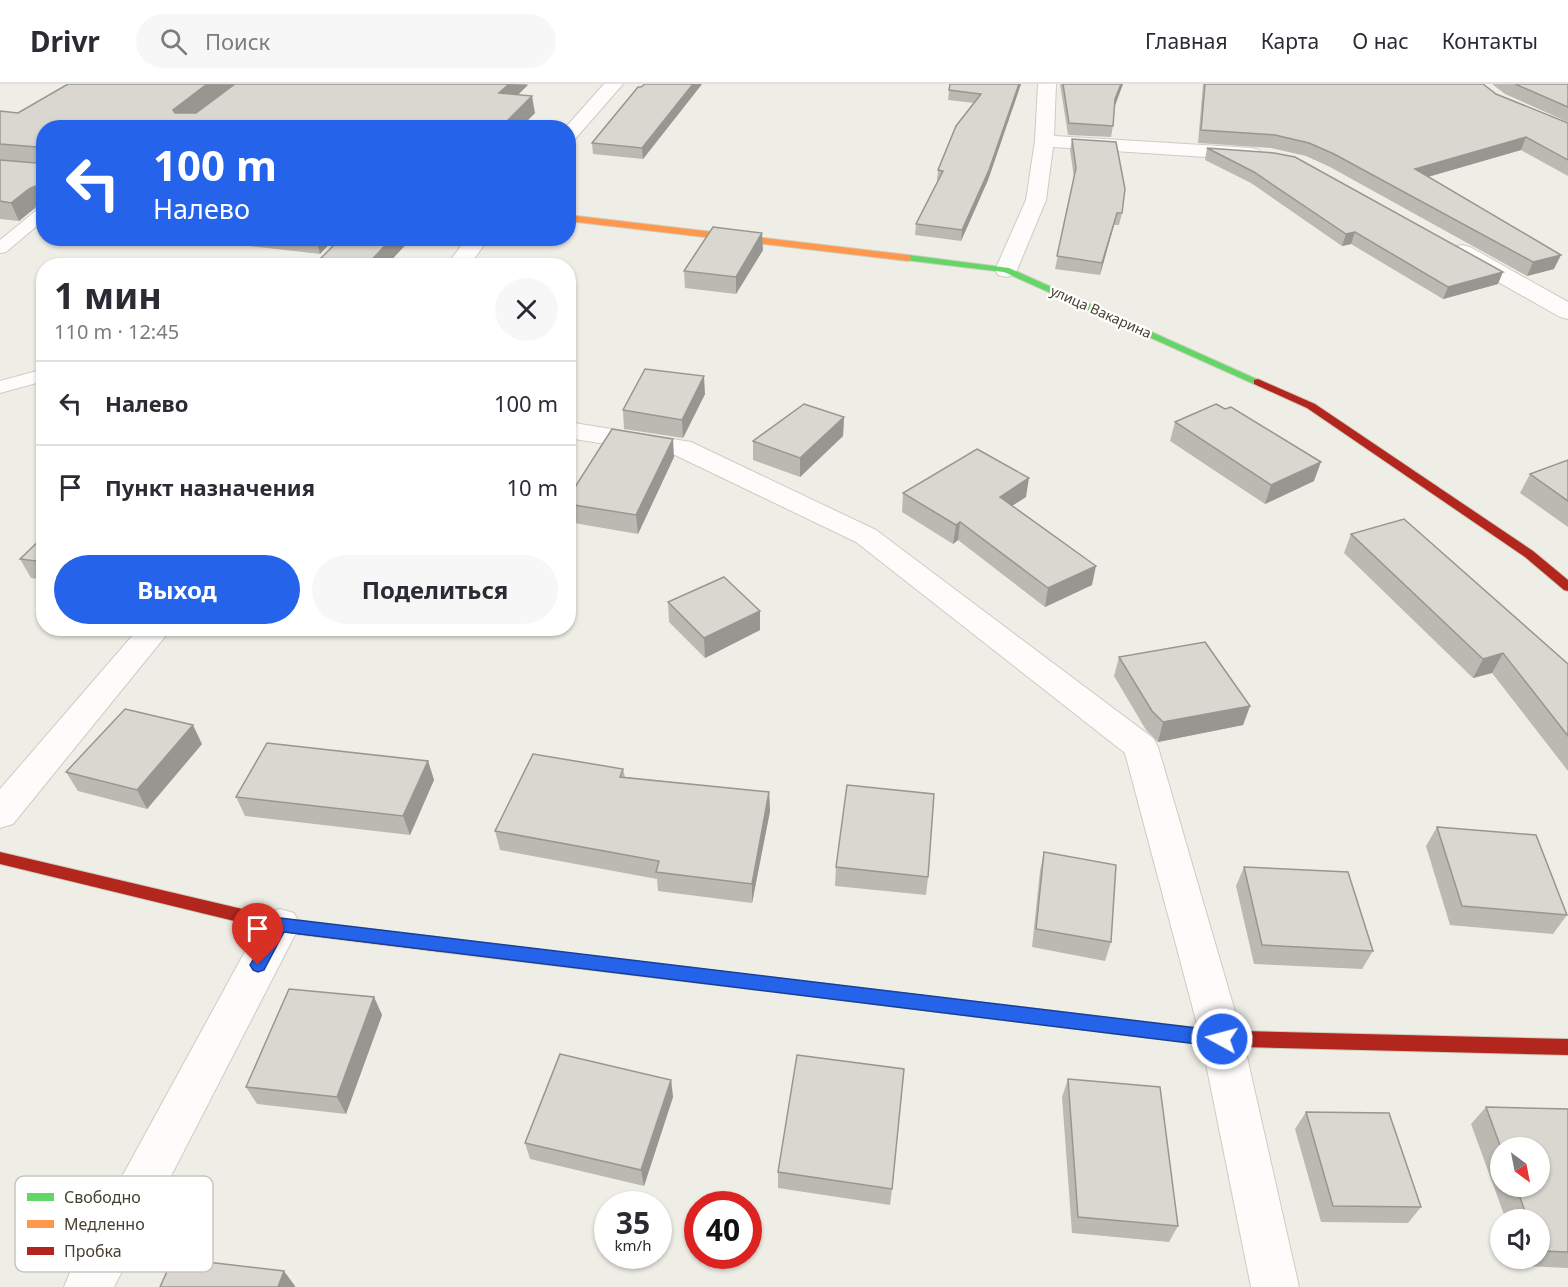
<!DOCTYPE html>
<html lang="ru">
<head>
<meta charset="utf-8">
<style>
  body { margin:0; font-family:"Noto Sans",sans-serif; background:#f7f7f7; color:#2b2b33; height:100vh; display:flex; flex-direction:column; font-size:22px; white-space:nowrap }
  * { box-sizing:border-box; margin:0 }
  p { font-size:20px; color:#7c7c81 }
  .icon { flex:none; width:33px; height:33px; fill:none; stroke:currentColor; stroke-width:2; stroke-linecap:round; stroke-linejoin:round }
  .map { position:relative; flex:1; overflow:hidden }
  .side { position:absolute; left:36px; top:174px; width:540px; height:378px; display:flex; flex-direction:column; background:#fff; border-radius:24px; box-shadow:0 2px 4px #0004 }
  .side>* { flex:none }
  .hud { position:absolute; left:36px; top:36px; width:540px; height:126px; border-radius:24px; box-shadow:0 2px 4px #0004; background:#2563eb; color:#fff; overflow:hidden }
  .needle { width:39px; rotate:148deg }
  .tools { position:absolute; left:1490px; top:1053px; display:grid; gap:12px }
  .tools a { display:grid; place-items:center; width:60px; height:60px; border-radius:50%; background:#fff; box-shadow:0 2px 4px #0004; font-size:30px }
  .speed { position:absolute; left:594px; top:1107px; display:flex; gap:12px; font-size:30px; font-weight:700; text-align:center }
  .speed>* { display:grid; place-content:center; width:78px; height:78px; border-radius:50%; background:#fff; box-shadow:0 2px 4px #0004; line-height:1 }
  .speed small { font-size:15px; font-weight:400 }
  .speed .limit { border:9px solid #d22; background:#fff; color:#111 }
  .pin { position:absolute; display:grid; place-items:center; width:51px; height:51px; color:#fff; margin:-62px -26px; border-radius:50% 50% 50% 0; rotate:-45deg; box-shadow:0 0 6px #0007 }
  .pin .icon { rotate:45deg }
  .me { position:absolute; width:66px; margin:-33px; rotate:277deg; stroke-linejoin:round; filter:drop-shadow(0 0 4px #0008) }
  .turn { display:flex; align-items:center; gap:21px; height:126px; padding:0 18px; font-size:27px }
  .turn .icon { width:78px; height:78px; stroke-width:2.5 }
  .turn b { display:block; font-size:42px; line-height:51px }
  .round { display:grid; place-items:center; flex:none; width:63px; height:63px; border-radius:32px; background:#f7f7f7 }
  .overview { display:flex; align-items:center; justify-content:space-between; height:102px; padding:0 18px }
  h1 { font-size:36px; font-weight:700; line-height:45px }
  .button { display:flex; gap:12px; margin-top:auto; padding:12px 18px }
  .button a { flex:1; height:69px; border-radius:36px; background:#2563eb; color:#fff; font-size:24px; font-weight:700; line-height:69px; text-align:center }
  .button a+a { background:#f7f7f7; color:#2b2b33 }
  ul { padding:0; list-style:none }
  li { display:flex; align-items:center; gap:18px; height:84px; padding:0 18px; border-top:2px solid #e1e1e2 }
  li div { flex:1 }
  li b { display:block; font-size:22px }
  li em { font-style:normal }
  header { display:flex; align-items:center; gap:36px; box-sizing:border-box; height:84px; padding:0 30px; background:#fff; border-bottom:2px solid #e1e1e2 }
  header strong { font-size:28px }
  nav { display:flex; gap:33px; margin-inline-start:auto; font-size:21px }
  .search { width:420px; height:54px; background:#f7f7f7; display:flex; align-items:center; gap:15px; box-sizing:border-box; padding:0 21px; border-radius:33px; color:#7c7c81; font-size:22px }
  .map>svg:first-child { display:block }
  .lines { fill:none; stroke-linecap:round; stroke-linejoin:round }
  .lane-casing { stroke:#cdccc4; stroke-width:2 }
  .street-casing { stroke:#cdccc4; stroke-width:2 }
  .fast-casing { stroke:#cfccbc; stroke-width:2 }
  .slow-casing { stroke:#cfccbc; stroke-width:2 }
  .jam-casing { stroke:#cfccbc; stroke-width:2 }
  .lane { fill:#fdfcfb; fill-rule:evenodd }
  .street { fill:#fdfcfb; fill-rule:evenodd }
  .fast { fill:#63d668; fill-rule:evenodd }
  .slow { fill:#ff974d; fill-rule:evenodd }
  .jam { fill:#b3261e; fill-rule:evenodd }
  .wall { fill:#bbb9b2; fill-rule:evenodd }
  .shaded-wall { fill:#989691 }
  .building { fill:#d9d7cf; stroke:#989691; stroke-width:1.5 }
  .route { fill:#2563eb; stroke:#184099; stroke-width:1.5 }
  .labels { text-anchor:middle; stroke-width:4.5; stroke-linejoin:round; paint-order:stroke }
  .far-street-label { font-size:14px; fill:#464132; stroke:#fff }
  .key { fill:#fff; stroke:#c8c6c2; stroke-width:1.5 }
  .key-label { font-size:16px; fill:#464132 }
</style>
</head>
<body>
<header>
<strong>Drivr</strong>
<div class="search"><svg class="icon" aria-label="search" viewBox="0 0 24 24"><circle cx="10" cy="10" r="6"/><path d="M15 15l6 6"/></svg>Поиск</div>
<nav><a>Главная</a><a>Карта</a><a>О нас</a><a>Контакты</a></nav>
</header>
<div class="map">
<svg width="1568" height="1203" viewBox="0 0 1568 1203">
  <rect width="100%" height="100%" fill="#efeee6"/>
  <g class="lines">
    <defs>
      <g id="lane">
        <path d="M44 123V136L6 168 0 169V156L38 125Z"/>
        <path d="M44 285V297L0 309V297Z"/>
      </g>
      <g id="street">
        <path d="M604 0H623L575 55 568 56V44H565Z"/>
        <path d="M1038 0H1056L1054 52 1252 64 1259 66 1262 70 1259 74 1252 76 1053 63 1046 116 1017 186 1014 191 1006 193 998 191 995 186 1026 116 1035 57Z"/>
        <path d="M467 154H489L469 182H446Z"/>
        <path d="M1462 161 1470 163 1568 218V235L1560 233 1454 173 1451 168 1454 163Z"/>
        <path d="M568 338 691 358 876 446 1153 654 1158 663 1243 955 1299 1203H1251L1201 955 1125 669 856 458 675 371 568 354Z"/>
        <path d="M139 544H172L13 740 0 744V705Z"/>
        <path d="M280 825 294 829 300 841 114 1203H64L71 1186 266 829Z"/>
      </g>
      <g id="fast">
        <path d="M908 171 1009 184 1263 298 1262 300H1254L1004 188 905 176 904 174Z"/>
        <path d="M842 902 1222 947H1243L1249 949 1252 955 1249 961 1243 963H1222L842 916 836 914 834 909 836 904Z"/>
      </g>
      <g id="slow">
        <path d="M568 131 908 171 912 174 908 177 568 137Z"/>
        <path d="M442 854 842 902 848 904 850 909 848 914 842 916 442 868 436 866 434 861 436 856Z"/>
      </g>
      <g id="jam">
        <path d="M1258 295 1315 320 1533 467 1568 496V507L1564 506 1525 473 1307 324 1254 300V296Z"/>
        <path d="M0 768 280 834 442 854 448 856 450 861 448 866 442 868 280 848 0 780Z"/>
        <path d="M1243 947 1568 955V971L1243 963 1237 961 1234 955 1237 949Z"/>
      </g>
    </defs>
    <use href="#lane" class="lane-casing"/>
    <use href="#street" class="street-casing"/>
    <use href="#fast" class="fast-casing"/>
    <use href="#slow" class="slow-casing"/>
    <use href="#jam" class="jam-casing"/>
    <use href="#lane" class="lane"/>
    <use href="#street" class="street"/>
    <use href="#fast" class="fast"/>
    <use href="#slow" class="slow"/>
    <use href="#jam" class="jam"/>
  </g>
  <g class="wall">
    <path d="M235 0H528L518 11 535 29 520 44H44V141H42L35 124 19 137 0 135V27L18 29Z"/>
    <path d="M645 0H702L643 75 593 70 592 59Z"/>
    <path d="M950 0H1021L988 96 961 157 915 151 916 140 938 97H937L938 86 974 19 948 16Z"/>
    <path d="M1060 0H1123L1114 23 1113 42 1111 53 1068 51Z"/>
    <path d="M1203 0H1483L1496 10 1568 39V92L1521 66 1428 93 1554 185 1527 192 1330 83 1306 72 1271 64 1198 59Z"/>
    <path d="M1492 0H1568V38L1505 10Z"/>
    <path d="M1072 55 1122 129 1119 141H1114L1100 191 1055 185 1074 94 1070 66Z"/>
    <path d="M1207 64 1498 200 1443 215 1351 160 1342 162 1251 99 1205 76Z"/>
    <path d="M139 154H160L156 157Z"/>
    <path d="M179 154H335L320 170Z"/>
    <path d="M763 166 736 210 685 204 684 187Z"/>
    <path d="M705 310 683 354 624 345 623 326Z"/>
    <path d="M844 333 843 352 800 393 753 376V357Z"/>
    <path d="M1175 338 1314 397 1265 420 1170 357Z"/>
    <path d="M674 373 638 450 568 438V414Z"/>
    <path d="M1568 376V443L1520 409 1530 390Z"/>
    <path d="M903 409 1026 413 1012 422 1092 501 1045 523 958 456 953 460 902 428Z"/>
    <path d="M1351 450 1568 580V687L1492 589 1473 594 1344 469Z"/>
    <path d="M44 452V496L31 494 20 475Z"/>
    <path d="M668 518 760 546 705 574 669 538Z"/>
    <path d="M1119 573 1250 622 1243 641 1158 658 1146 646 1114 592Z"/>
    <path d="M202 660 147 725 78 707 66 688Z"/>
    <path d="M428 677 434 696 410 751 245 732 236 713Z"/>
    <path d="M623 685 625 693 769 708 770 727 752 819 658 807 657 795 500 766 495 747Z"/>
    <path d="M1437 743 1567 831 1553 850 1450 841 1426 762Z"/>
    <path d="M1044 768 1111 858 1105 877 1032 863 1040 787Z"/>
    <path d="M836 783 928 793 926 811 835 802Z"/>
    <path d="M1244 783 1373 867 1362 885 1254 880 1236 802Z"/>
    <path d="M374 913 382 931 346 1030 257 1020 246 1003Z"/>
    <path d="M1068 995 1178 1142 1169 1158 1072 1149 1062 1013Z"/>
    <path d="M671 996 673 1013 644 1102 530 1075 525 1059Z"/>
    <path d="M1486 1023 1568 1025V1184L1523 1182 1521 1174H1539V1136H1506L1471 1040ZM1500 1064H1539V1102H1500Z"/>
    <path d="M1306 1028 1421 1123 1408 1139 1321 1138 1295 1045Z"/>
    <path d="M778 1088 892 1105 890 1121 778 1104Z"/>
  </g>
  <g class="shaded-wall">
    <path d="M207 0H234L179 44 173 26Z"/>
    <path d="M509 0 528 1 502 26 499 9Z"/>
    <path d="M693 0H702L643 75 642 64Z"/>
    <path d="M1019 0H1021L988 96 961 157 962 146Z"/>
    <path d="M1121 0H1123L1113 27 1115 15Z"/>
    <path d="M532 12 535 29 520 44H500Z"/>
    <path d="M1526 53 1521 66 1410 98 1415 85Z"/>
    <path d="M35 102 43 121 34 122 35 124 19 137 11 119 29 105Z"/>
    <path d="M1117 129 1114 141 1100 191 1102 179Z"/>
    <path d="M1355 148 1351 160 1342 162 1346 150Z"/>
    <path d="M762 149 763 166 736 210V193Z"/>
    <path d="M316 154H335L320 170Z"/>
    <path d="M392 154H412L386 182H366Z"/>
    <path d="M1561 171 1554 185 1527 192 1533 178Z"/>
    <path d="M1503 188 1498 200 1443 215 1448 203Z"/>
    <path d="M704 292 705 310 683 354 682 336Z"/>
    <path d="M844 333 843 352 800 393V374Z"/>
    <path d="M673 355 674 373 638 450 636 431Z"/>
    <path d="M1321 378 1314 397 1265 420 1271 401Z"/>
    <path d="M1029 394 1026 413 997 431 1000 413Z"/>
    <path d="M960 438 958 456 953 460 956 441Z"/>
    <path d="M1096 482 1092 501 1045 523 1048 504Z"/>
    <path d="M760 527V546L705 574 704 554Z"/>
    <path d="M1503 569 1492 589 1473 594 1483 575Z"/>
    <path d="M1250 622 1243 641 1158 658 1163 638Z"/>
    <path d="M193 641 202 660 147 725 137 706Z"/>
    <path d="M428 677 434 696 410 751 403 732Z"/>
    <path d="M769 708 770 727 752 819V800Z"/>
    <path d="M374 913 382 931 346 1030 337 1013Z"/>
    <path d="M671 996 673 1013 644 1102 641 1086Z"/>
    <path d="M284 1187 295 1202V1203H278Z"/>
  </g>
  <g class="building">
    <path d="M68 0H207L173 26 175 29H196L235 0H509L499 9 532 12 500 44H44V123L34 122 38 117V104L35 102 29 105 11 119 0 117V76L36 79 39 77 37 63 0 60V27L18 29Z"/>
    <path d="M645 0H693L642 64 592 59 638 3H641Z"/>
    <path d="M950 0H1019L989 86 962 146 916 140 943 87 938 86 956 42 981 10 949 6Z"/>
    <path d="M1063 0H1121L1115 15 1113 42 1069 39Z"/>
    <path d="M1205 0H1483L1496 10 1568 39V76L1526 53 1415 85 1561 171 1533 178 1334 70 1309 59 1275 51 1201 46Z"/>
    <path d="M1515 0H1568V23Z"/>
    <path d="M1072 55 1116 58 1125 105 1122 129H1117L1102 179 1057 172 1076 84Z"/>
    <path d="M1207 64 1274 69 1295 73 1503 188 1448 203 1355 148 1346 150 1254 88Z"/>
    <path d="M713 143 762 149 736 193 684 187Z"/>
    <path d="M341 154H392L366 182H313Z"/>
    <path d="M645 285 704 292 682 336 623 326Z"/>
    <path d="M804 320 844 333 800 374 753 357Z"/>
    <path d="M1216 320 1225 325 1231 323 1321 378 1271 401 1175 338Z"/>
    <path d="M612 345 673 355 636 431 568 420V414Z"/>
    <path d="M977 365 1029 394 1000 413 1096 482 1048 504 960 438 956 441 903 409Z"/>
    <path d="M1568 376V417L1530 390Z"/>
    <path d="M1404 435 1568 580V652L1503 569 1483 575 1351 450Z"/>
    <path d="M44 452V478L20 475Z"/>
    <path d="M724 493 760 527 704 554 668 518Z"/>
    <path d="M1205 558 1250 622 1163 638 1152 627 1119 573Z"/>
    <path d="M125 625 193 641 137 706 66 688Z"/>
    <path d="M267 659 428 677 403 732 236 713Z"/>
    <path d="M533 670 623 685 620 693 769 708 752 800 656 788 659 777 495 747Z"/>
    <path d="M847 701 934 710 928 793 836 783Z"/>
    <path d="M1437 743 1536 751 1567 831 1462 822Z"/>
    <path d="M1044 768 1116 781 1111 858 1036 845Z"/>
    <path d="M1244 783 1348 788 1373 867 1262 861Z"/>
    <path d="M289 905 374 913 337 1013 246 1003Z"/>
    <path d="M560 970 671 996 641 1086 525 1059Z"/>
    <path d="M797 971 904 985 892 1105 778 1088Z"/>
    <path d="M1068 995 1160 1003 1178 1142 1078 1133Z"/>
    <path d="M1486 1023 1568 1025V1168L1540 1167 1539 1136H1528L1516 1102H1539V1064H1501Z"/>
    <path d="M1306 1028 1389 1029 1421 1123 1333 1122Z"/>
    <path d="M173 1174 284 1187 278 1203H160Z"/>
  </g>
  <path class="route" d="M280 834 1222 947 1228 950 1231 955 1228 961 1222 963 284 848 264 886 258 888 253 886 250 881 253 876 274 836Z"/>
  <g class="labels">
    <g class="far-street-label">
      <text transform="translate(1101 228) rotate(24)" y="5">улица Вакарина</text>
    </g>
  </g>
  <rect x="15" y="1092" width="198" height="96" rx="9" class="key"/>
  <rect x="27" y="1109" width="27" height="8" fill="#63d668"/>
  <rect x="27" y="1136" width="27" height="8" fill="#ff974d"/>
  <rect x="27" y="1163" width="27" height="8" fill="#b3261e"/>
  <g class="key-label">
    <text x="64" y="1119">Свободно</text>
    <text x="64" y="1146">Медленно</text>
    <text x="64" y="1173">Пробка</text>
  </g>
</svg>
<div class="tools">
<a><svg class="needle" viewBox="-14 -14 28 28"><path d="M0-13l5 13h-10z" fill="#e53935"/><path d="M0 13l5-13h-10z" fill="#7c7c81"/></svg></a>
<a><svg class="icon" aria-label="sound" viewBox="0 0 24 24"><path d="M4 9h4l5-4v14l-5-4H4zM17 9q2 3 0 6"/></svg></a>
</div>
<div class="speed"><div>35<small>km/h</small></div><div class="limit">40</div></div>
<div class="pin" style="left:258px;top:881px;background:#d93025"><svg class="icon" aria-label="arrive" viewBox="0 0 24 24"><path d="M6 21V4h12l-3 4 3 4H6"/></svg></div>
<svg class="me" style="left:1222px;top:955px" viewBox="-20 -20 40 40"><circle r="17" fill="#2563eb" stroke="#fff" stroke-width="3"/><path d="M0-11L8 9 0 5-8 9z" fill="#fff"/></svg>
<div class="hud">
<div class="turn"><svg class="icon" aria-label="left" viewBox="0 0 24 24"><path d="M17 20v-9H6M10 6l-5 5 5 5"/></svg><div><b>100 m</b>Налево</div></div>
</div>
<section class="side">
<div class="overview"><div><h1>1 мин</h1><p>110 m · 12:45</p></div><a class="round"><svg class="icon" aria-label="close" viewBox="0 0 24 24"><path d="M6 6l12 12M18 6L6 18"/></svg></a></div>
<ul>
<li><svg class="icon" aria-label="left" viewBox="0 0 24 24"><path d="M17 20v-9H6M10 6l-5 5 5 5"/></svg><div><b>Налево</b></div><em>100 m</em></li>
<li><svg class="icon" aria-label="arrive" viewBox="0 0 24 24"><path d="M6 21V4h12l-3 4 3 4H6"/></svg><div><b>Пункт назначения</b></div><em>10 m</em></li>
</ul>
<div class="button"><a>Выход</a><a>Поделиться</a></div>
</section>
</div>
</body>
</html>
